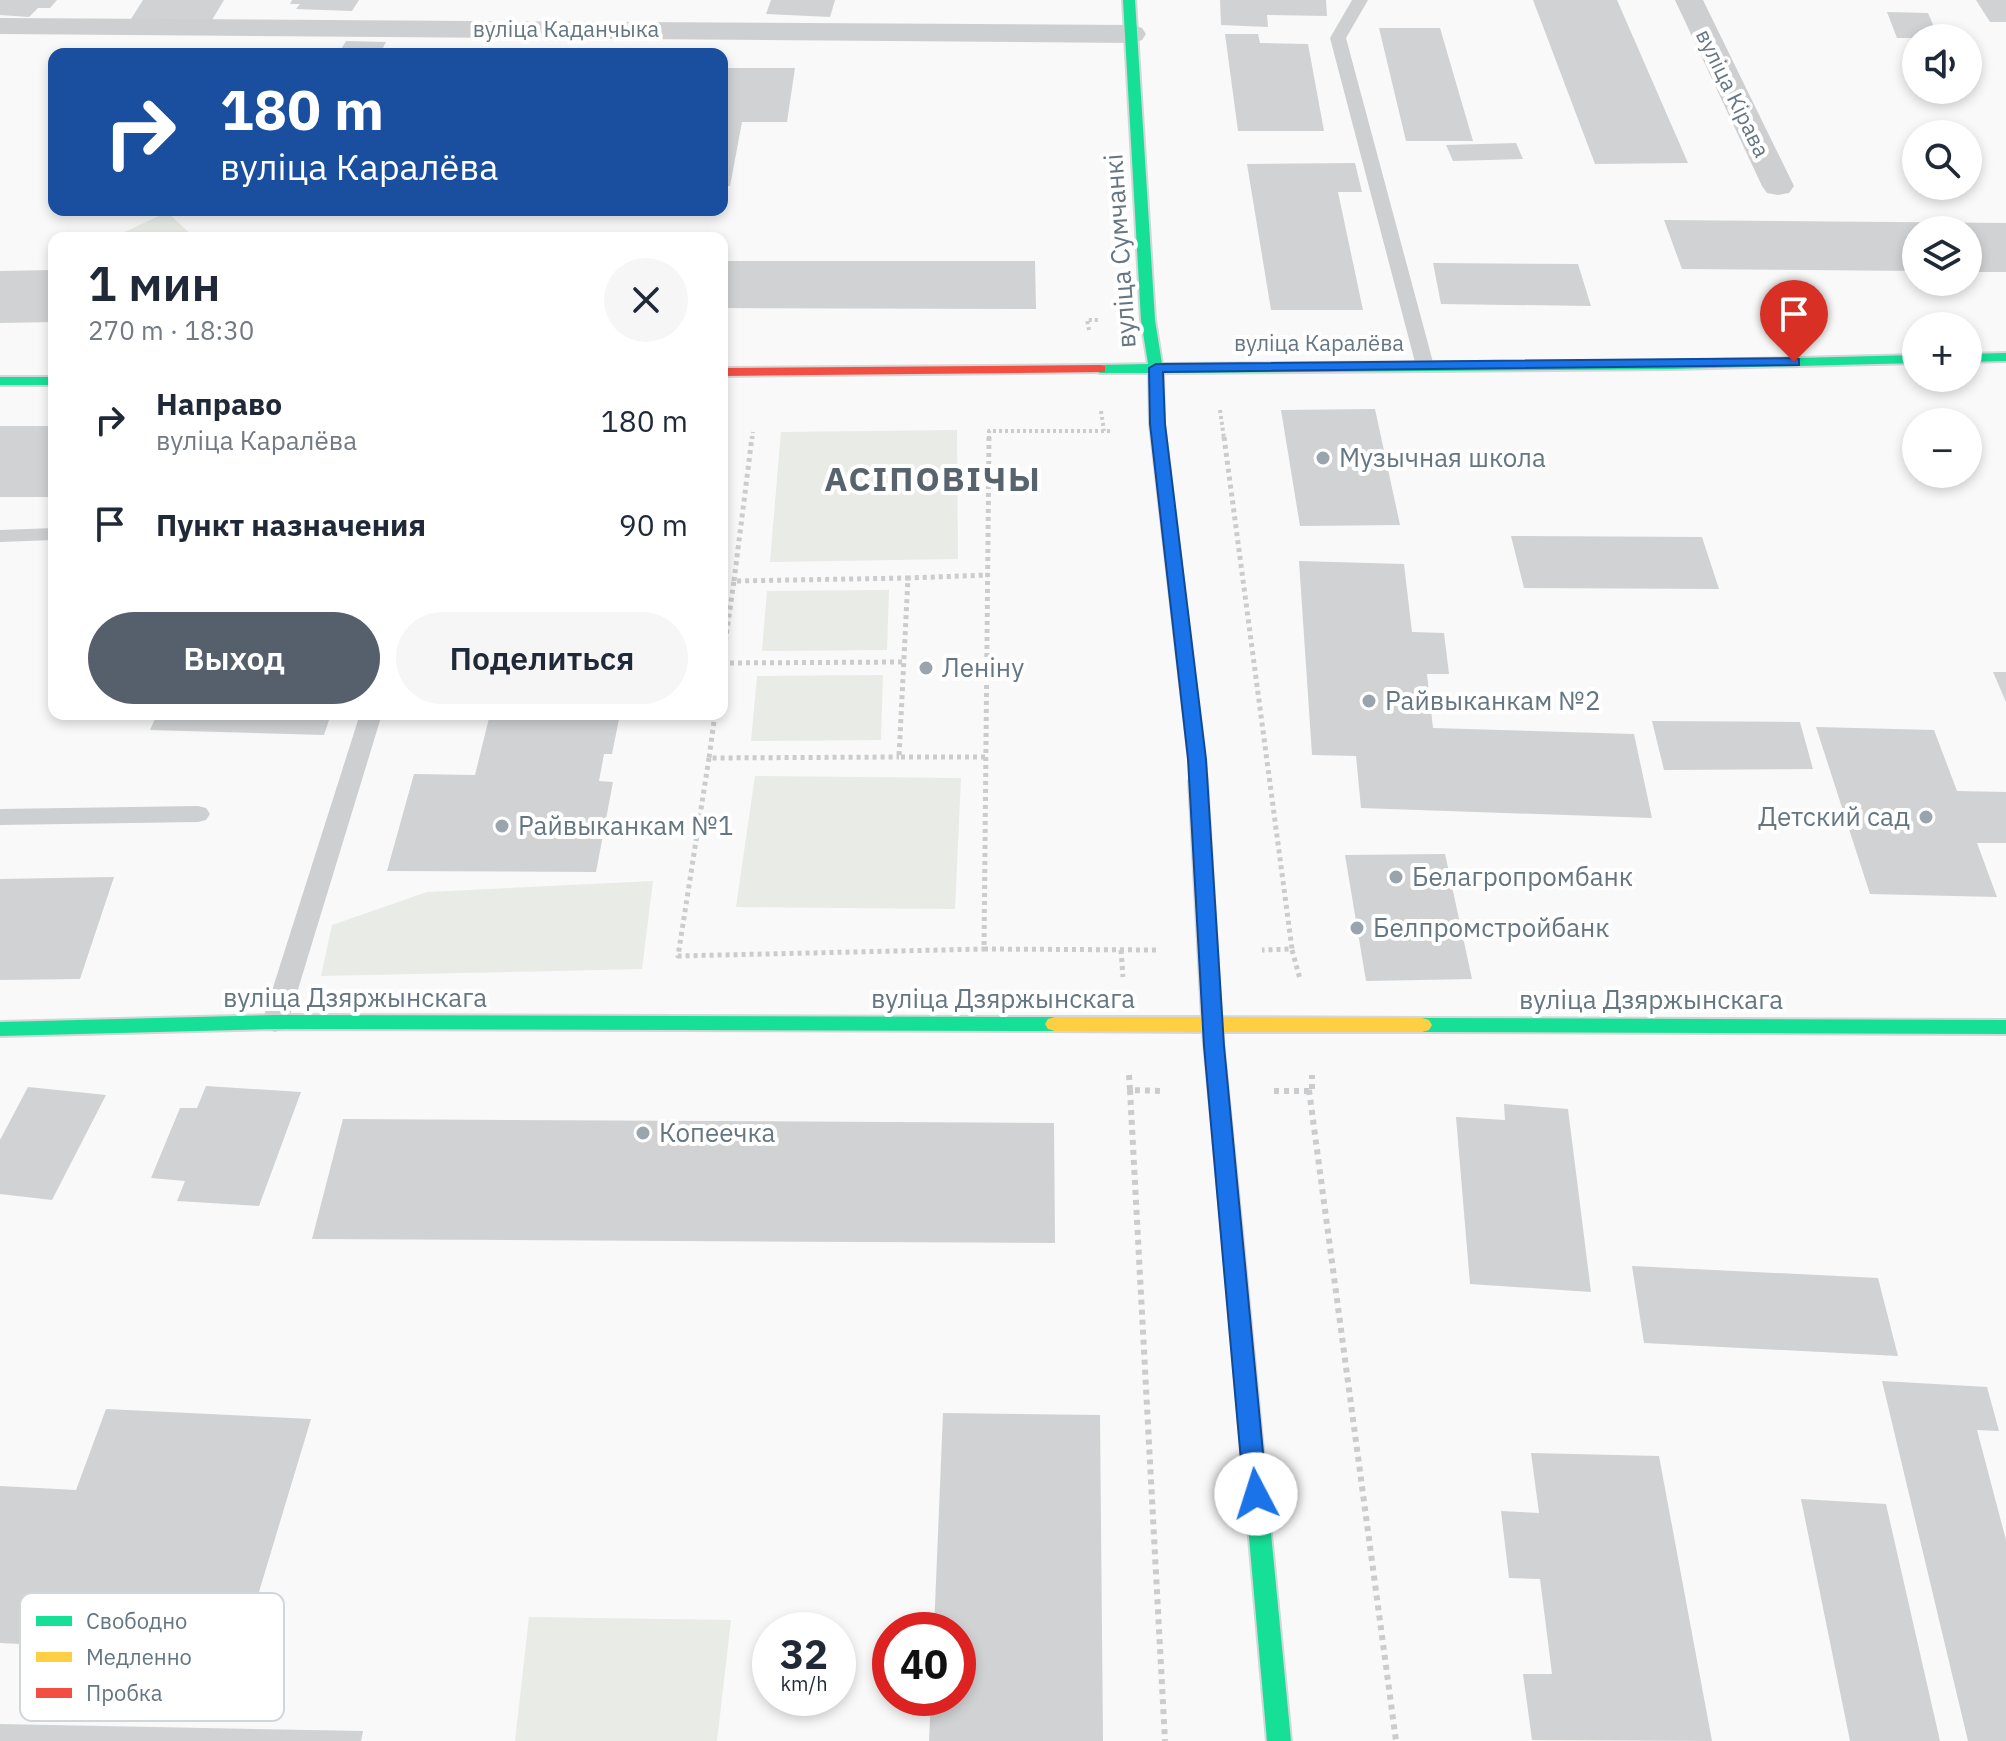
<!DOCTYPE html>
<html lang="ru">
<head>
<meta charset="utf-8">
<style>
  body { margin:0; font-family:"IBM Plex Sans",sans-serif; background:#f6f6f7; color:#1f2937; height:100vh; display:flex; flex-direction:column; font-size:30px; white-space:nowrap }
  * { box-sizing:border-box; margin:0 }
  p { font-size:26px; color:#747a83 }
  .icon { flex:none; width:44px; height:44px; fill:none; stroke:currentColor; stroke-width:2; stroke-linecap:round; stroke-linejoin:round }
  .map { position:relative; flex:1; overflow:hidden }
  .details { position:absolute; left:48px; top:232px; width:680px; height:488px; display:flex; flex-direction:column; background:#fff; border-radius:16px; box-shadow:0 4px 12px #0003 }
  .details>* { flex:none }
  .hud { position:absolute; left:48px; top:48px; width:680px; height:168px; border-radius:16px; box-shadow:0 4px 12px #0003; background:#1a4fa0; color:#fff; overflow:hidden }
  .tools { position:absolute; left:1902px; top:24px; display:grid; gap:16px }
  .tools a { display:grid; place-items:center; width:80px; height:80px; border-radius:50%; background:#fff; box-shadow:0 4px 12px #0003; font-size:40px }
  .speed { position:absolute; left:752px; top:1612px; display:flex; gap:16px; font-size:40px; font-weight:700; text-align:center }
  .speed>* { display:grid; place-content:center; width:104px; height:104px; border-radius:50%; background:#fff; box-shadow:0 4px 12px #0003; line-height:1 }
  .speed small { font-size:20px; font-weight:400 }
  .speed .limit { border:12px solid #d22; background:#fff; color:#111 }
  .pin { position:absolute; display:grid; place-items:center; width:68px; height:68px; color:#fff; margin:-82px -34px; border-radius:50% 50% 50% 0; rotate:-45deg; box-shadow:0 0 8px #0007 }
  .pin .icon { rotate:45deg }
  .me { position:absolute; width:88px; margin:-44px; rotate:355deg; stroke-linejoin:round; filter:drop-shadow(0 0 6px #0008) }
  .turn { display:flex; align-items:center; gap:28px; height:168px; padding:0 40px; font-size:36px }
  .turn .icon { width:104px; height:104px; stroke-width:2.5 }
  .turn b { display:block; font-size:56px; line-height:68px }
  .round { display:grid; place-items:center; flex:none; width:84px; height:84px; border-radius:42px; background:#f6f6f7 }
  .headline { display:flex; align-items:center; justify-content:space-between; height:136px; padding:0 40px }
  h1 { font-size:48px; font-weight:600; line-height:60px }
  .action { display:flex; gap:16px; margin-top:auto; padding:16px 40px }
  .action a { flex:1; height:92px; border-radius:48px; background:#56606c; color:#fff; font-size:32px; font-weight:600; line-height:92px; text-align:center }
  .action a+a { background:#f6f6f7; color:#1f2937 }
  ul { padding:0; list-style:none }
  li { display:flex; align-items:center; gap:24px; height:104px; padding:0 40px }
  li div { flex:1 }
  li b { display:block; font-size:30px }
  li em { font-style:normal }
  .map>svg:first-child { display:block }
  .green { fill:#e8ebe6 }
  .building { fill:#d0d2d3 }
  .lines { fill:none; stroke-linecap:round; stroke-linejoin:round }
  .fast-casing { stroke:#d5d6d7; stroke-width:4 }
  .slow-casing { stroke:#d5d6d7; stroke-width:4 }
  .jam-casing { stroke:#d5d6d7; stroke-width:4 }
  .path-far2 { stroke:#cbcccd; stroke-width:4; stroke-dasharray:3 3; stroke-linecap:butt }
  .path-far1 { stroke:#cbcccd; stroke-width:5; stroke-dasharray:4 4; stroke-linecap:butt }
  .path { stroke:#cbcccd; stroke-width:6; stroke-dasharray:5 5; stroke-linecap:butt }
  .lane { fill:#cecfd0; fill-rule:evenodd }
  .street { fill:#cecfd0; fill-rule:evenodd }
  .fast { fill:#16e098; fill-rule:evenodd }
  .slow { fill:#ffcf43; fill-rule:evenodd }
  .jam { fill:#f24e42; fill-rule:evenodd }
  .route { fill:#1a73e8; stroke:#114b97; stroke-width:2 }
  .poi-dot { fill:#99a4ac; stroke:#fff; stroke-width:3 }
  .labels { text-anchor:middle; stroke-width:8; stroke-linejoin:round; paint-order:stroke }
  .far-street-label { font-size:22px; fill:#657683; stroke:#fff }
  .street-label { font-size:26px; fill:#657683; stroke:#fff }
  .poi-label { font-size:26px; fill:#657683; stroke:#fff; text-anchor:start }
  .district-label { font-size:34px; font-weight:bold; letter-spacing:2px; fill:#57646e; stroke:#fff }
  .key { fill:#fff; stroke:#d1d6da; stroke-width:2 }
  .key-label { font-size:22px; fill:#657683 }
</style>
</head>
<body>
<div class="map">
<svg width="2006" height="1741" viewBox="0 0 2006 1741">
  <rect width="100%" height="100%" fill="#f9f9f9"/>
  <g class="green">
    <path d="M167 212 195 238H112Z"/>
    <path d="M957 430 958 559 770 562 781 432Z"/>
    <path d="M889 590 887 650 762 651 767 591Z"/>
    <path d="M883 675 881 740 751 741 757 676Z"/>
    <path d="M755 776 961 778 955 909 736 907Z"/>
    <path d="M653 881 642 969 321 976 332 925 427 892Z"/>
    <path d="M529 1617 731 1620 717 1741H515Z"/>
  </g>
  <g class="building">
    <path d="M0 0H57L50 8H38L29 17 0 15Z"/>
    <path d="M143 0H224L212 20 131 19Z"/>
    <path d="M292 0H359L352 11 296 9 300 4H290Z"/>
    <path d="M771 0H835L830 17 766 14Z"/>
    <path d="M1220 0H1326L1327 16 1267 15 1268 27 1221 25Z"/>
    <path d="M1533 0H1617L1688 163 1595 164Z"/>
    <path d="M1976 0H2006V22H1990Z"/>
    <path d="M1887 12 1928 13 1939 38H1897Z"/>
    <path d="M1379 28H1440L1473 141H1406Z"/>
    <path d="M1225 34H1258L1260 43 1308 44 1324 131H1238Z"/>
    <path d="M346 41 386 42 380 54H315L317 50 340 51Z"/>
    <path d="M722 68H795L787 122H742L730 186H722Z"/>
    <path d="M1516 143 1523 159 1453 161 1446 145Z"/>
    <path d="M1355 163 1362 192H1338L1363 310H1271L1247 164Z"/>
    <path d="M1664 220 2006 223V272H1968V230H1916V271L1682 269Z"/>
    <path d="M722 261H1035L1036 309 722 308Z"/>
    <path d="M1433 263 1578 264 1591 306 1441 304Z"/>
    <path d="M54 270V322L0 323V271Z"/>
    <path d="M1375 409 1400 525 1300 526 1281 410Z"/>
    <rect x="0" y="426" width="54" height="71"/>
    <path d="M1511 536 1702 537 1719 589 1524 588Z"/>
    <path d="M1299 561 1404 564 1412 632 1444 633 1449 674H1427L1433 728 1634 734 1652 818 1361 808 1356 756 1312 755Z"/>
    <path d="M1993 672H2006V702Z"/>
    <path d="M157 714H331L324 735 150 730Z"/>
    <path d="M490 714H620L612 754H604L599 781 613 782 596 872 387 871 414 774 475 775Z"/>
    <path d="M1652 721 1800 722 1813 769 1664 770Z"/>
    <path d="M1816 727 1934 730 1957 791 2006 792V843H1977L1997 897 1870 894Z"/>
    <path d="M1445 854 1472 979 1366 981 1345 855Z"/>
    <path d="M114 877 80 979 0 980V879Z"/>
    <path d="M206 1086 301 1092 259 1206 177 1201 185 1181 151 1178 180 1108H197Z"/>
    <path d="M28 1087 106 1095 52 1200 0 1194V1140Z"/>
    <path d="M1504 1104 1568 1109 1591 1292 1470 1284 1456 1117 1505 1120Z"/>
    <path d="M343 1119 1054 1123 1055 1243 312 1239Z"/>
    <path d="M1632 1266 1878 1278 1898 1356 1644 1343Z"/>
    <path d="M1882 1381 1987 1387 1999 1431 1977 1430 2006 1540V1741H1968Z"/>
    <path d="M106 1409 311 1419 240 1655 0 1643V1486L76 1490Z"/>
    <path d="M943 1413 1100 1415 1103 1741H929L931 1698H958V1630H934Z"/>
    <path d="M1531 1453 1659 1456 1712 1741 1532 1740 1523 1674H1552L1540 1579 1509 1578 1501 1511 1539 1513Z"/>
    <path d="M1801 1499 1886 1504 1940 1741H1850Z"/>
    <path d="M0 1724 363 1731 361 1741H0Z"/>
  </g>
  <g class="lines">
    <defs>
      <g id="fast">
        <path d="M1123 0H1135L1155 320 1162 364 1671 361 1916 355V363L1671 369 1163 373 1164 424 1207 781 1204 785H1192L1150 424 1149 373H1100L1093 369 1100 365 1148 364 1141 320Z"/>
        <path d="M2006 353V361L1968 362V354Z"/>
        <rect x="0" y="377" width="54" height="8"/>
        <path d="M275 1015 1055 1017 1062 1019 1065 1024 1062 1029 1055 1031 275 1029 0 1036V1022Z"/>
        <path d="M1422 1018 2006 1020V1034L1422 1032 1415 1030 1412 1025 1415 1020Z"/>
        <path d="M1232 1223 1239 1226 1242 1232 1291 1741H1267L1222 1232 1225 1226Z"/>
      </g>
      <path id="slow" d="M1198 775 1207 781 1221 1017 1422 1018 1429 1020 1432 1025 1429 1030 1422 1032H1222L1242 1232 1239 1238 1232 1241 1225 1238 1222 1232 1203 1032 1055 1031 1048 1029 1045 1024 1048 1019 1055 1017H1202L1189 781Z"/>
      <path id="jam" d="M1100 365 1105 366V372L722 376V368Z"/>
    </defs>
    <use href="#fast" class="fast-casing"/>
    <use href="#slow" class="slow-casing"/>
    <use href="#jam" class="jam-casing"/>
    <g class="path-far2">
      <path d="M1089 330 1087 320H1099"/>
      <path d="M1220 410 1224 439"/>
      <path d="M1101 411 1104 431"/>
      <path d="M752 439 753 432"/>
      <path d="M989 439V431H1110"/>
    </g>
    <g class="path-far1">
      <path d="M989 437 984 949 1156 950"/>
      <path d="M1224 437 1292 949 1262 950"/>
      <path d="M734 581 752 437"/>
      <path d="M722 663 904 662"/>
      <path d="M722 665 734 581 908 578"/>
      <path d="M715 714 709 758 899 757"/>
      <path d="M985 757H899L908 578 988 575"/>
      <path d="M709 758 678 956 984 949"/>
      <path d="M1121 950 1123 977"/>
      <path d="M1292 950 1300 979"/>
    </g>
    <g class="path">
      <path d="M1129 1075 1130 1090 1164 1091"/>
      <path d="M1130 1090 1165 1741"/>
      <path d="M1309 1090 1396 1741"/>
      <path d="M1274 1091H1312V1075"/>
    </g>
    <g class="lane">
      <path d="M1352 0H1368L1346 38 1434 366 1425 372 1416 366 1330 38Z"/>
      <path d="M54 528V540L0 542V530Z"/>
      <path d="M360 714H382L288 1022 284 1029 275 1032 266 1029 262 1022Z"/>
      <path d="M198 806 206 808 210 814 206 820 198 822 0 825V809Z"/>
    </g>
    <g class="street">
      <path d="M1675 0H1703L1794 186 1789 193 1778 195 1767 193 1762 186Z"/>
      <path d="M0 18 1132 25 1142 28 1146 34 1142 40 1132 43 0 34Z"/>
    </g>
    <use href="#fast" class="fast"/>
    <use href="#slow" class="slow"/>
    <use href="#jam" class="jam"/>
  </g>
  <path class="route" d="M1794 358 1799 359V365L1163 372 1165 424 1206 759 1224 1046 1267 1494 1264 1501 1256 1504 1247 1501 1244 1494 1204 1046 1188 759 1150 424 1149 368 1156 364Z"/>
  <g class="poi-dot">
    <circle cx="1323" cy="458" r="8"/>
    <circle cx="926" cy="668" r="8"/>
    <circle cx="1369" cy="701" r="8"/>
    <circle cx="1926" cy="817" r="8"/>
    <circle cx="502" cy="826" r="8"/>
    <circle cx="1396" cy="877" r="8"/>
    <circle cx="1357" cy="928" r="8"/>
    <circle cx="643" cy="1133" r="8"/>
  </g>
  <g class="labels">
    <g class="far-street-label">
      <text x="566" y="37">вуліца Каданчыка</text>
      <text transform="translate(1733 93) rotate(64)" y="8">вуліца Кірава</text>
      <text x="1319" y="351">вуліца Каралёва</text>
    </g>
    <g class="street-label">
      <text transform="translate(1120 251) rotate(-94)" y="9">вуліца Сумчанкі</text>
      <text x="355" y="1007">вуліца Дзяржынскага</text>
      <text x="1003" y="1008">вуліца Дзяржынскага</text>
      <text x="1651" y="1009">вуліца Дзяржынскага</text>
    </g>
    <g class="poi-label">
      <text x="1339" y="467">Музычная школа</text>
      <text x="942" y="677">Леніну</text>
      <text x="1385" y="710">Райвыканкам №2</text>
      <text x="1910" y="826" text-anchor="end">Детский сад</text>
      <text x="518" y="835">Райвыканкам №1</text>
      <text x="1412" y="886">Белагропромбанк</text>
      <text x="1373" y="937">Белпромстройбанк</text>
      <text x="659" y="1142">Копеечка</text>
    </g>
    <g class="district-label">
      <text x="933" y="491">АСІПОВІЧЫ</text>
    </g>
  </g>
  <rect x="20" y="1593" width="264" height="128" rx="12" class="key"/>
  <rect x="36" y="1616" width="36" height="10" fill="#16e098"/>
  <rect x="36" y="1652" width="36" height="10" fill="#ffcf43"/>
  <rect x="36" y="1688" width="36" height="10" fill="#f24e42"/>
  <g class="key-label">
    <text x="86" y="1629">Свободно</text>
    <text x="86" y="1665">Медленно</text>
    <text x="86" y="1701">Пробка</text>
  </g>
</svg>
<div class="tools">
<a><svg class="icon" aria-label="sound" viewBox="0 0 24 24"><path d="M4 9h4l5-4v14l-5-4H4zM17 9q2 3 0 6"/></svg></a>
<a><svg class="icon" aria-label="search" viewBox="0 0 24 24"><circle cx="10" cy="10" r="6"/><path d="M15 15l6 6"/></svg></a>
<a><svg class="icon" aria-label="layers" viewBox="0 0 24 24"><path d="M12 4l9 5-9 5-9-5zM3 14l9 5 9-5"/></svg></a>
<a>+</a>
<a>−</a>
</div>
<div class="speed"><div>32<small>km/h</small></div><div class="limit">40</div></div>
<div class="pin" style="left:1794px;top:362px;background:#d93025"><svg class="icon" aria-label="arrive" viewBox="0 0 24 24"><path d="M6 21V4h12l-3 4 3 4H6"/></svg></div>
<svg class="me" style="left:1256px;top:1494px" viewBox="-20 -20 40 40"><circle r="19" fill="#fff"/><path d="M0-13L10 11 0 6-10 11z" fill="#1a73e8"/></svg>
<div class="hud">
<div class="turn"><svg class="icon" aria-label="right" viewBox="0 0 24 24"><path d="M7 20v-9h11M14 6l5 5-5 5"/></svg><div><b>180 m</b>вуліца Каралёва</div></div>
</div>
<section class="details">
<div class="headline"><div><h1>1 мин</h1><p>270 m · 18:30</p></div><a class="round"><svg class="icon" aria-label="close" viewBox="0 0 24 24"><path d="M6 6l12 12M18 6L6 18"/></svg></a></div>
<ul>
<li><svg class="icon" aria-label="right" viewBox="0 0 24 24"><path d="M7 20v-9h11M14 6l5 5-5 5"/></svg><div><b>Направо</b><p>вуліца Каралёва</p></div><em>180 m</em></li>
<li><svg class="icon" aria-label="arrive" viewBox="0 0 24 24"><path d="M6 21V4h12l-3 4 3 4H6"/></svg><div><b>Пункт назначения</b></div><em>90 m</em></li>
</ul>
<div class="action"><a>Выход</a><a>Поделиться</a></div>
</section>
</div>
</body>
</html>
